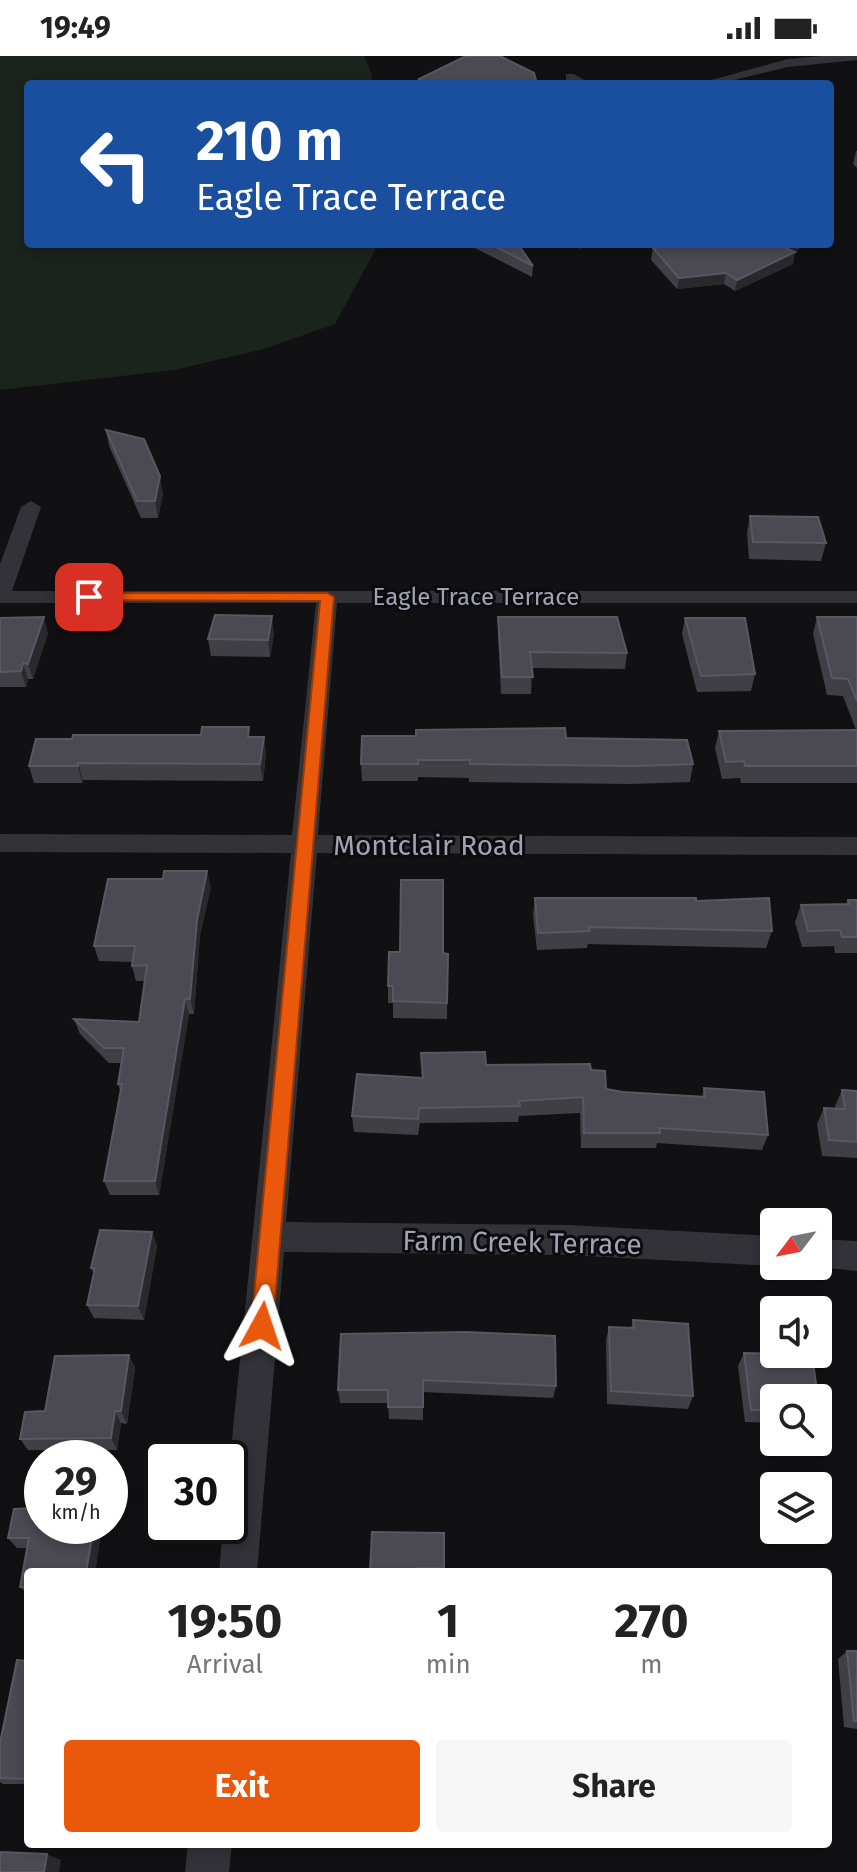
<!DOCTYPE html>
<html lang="en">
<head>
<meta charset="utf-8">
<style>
  body { margin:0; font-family:"Fira Sans",sans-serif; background:#f6f6f6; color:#222; height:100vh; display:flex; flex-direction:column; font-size:30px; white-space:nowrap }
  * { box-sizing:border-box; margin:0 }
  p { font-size:26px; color:#767676 }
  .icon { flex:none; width:44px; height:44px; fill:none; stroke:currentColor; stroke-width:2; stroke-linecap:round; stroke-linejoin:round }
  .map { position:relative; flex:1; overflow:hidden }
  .side { position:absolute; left:24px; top:1512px; width:808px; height:280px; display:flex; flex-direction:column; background:#fff; border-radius:8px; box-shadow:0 4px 12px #0003 }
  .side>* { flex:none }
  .banner { position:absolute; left:24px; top:24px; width:810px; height:168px; border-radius:8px; box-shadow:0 4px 12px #0003; background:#1a4fa0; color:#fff; overflow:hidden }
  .needle { width:52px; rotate:238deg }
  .controls { position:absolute; left:760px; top:1152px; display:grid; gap:16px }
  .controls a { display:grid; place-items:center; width:72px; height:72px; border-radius:8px; background:#fff; box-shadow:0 4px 12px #0003; font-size:40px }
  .speed { position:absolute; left:24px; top:1384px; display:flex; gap:16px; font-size:40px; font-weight:700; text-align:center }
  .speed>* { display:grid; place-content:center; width:104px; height:104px; border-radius:50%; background:#fff; box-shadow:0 4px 12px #0003; line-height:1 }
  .speed small { font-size:20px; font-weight:400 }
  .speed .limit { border:4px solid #111; border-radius:12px; background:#fff; color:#111 }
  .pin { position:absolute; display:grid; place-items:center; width:68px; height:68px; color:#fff; margin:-34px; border-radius:16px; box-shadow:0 4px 12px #0006 }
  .me { position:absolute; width:88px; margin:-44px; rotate:5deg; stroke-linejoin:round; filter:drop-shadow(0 0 6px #0008) }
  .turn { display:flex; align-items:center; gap:28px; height:168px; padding:0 40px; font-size:36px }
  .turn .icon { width:104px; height:104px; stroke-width:2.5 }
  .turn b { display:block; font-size:56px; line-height:68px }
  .eta { display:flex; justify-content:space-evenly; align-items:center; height:136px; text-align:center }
  .eta b { font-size:48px; font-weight:700; line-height:56px }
  .button { display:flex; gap:16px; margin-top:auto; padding:16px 40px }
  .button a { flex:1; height:92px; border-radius:8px; background:#ea580c; color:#fff; font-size:32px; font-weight:700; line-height:92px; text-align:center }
  .button a+a { background:#f6f6f6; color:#222 }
  .status { display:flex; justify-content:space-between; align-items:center; height:56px; padding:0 40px; background:#fff; direction:ltr }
  .status svg { height:22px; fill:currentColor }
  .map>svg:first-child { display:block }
  .green { fill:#1b231d }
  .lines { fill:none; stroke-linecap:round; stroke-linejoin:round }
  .minor { fill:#323238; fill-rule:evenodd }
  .wall { fill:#403f46 }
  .shaded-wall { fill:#29282d }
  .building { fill:#4b4a52; stroke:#585862; stroke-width:2 }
  .route { fill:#ea580c; stroke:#983908; stroke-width:2 }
  .labels { text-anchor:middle; stroke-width:6; stroke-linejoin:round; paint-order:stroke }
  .far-street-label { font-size:24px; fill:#a1a3b5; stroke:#0c0c0e }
  .street-label { font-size:28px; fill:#a1a3b5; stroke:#0c0c0e }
</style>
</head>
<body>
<div class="status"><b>19:49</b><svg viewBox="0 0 49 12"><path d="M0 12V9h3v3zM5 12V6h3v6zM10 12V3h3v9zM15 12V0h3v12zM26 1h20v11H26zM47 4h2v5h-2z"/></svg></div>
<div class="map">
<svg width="857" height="1816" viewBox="0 0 857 1816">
  <rect width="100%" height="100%" fill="#111113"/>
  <path class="green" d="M0 0H364L372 19V28H28V188H375V194L335 268 264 293 174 314 0 334Z"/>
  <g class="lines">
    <g class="minor">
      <path d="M821 0H857V4L788 11 718 28H697L788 3Z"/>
      <path d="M566 18H574L591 28H575L566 24Z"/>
      <path d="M571 188H588L580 193Z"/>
      <path d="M31 445 41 451 12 535H857V547H337L318 779 857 781V799L317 797 286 1166 567 1169 774 1180V1210L567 1199 284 1196 257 1516H219L223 1470H230V1403L291 797 0 796V778L292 779 316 547H0V508L21 451Z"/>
      <path d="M818 1183 857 1185V1215L810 1210H818Z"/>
      <path d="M188 1788H232L229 1816H185Z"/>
    </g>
  </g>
  <g class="wall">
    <path d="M856 95H857V112L853 108Z"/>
    <path d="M467 188H518L533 210 532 221Z"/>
    <path d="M691 188H806L795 196 793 208 735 235 724 228 677 233 651 204 653 192Z"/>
    <path d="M106 374 163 437 158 462H141L109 390Z"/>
    <path d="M750 460 826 487 821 505 749 503 747 477Z"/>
    <path d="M498 561 627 597 625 613 532 612 531 638H501L498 577Z"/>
    <path d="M817 561H857V727H741L740 722 722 723 715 692 719 675 856 674 843 640 827 639 813 578Z"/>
    <path d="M0 562 48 577 33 623H28L26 631H0Z"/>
    <path d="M685 562 755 618 751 635 697 636 682 578Z"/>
    <path d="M274 578 270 601 211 600 208 583Z"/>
    <path d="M251 681H264L266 698 263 725 83 724 82 727H34L29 710Z"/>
    <path d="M566 682 693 708 690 726 631 728 469 726V722L418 721V725H362L361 708Z"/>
    <path d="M211 831 200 879 194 958H189L159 1139H110L104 1125 120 1035 118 1028 122 1007H109L80 978 74 963 139 966 145 925H136L132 910V906L99 905 94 890Z"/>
    <path d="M535 842 696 845 772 875 766 892 588 888 587 892 537 894 533 859Z"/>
    <path d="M848 844H857V897H835L834 890 802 891 795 866 801 849 846 848Z"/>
    <path d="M443 897 448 898 447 963 393 962V947H388V930Z"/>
    <path d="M421 997 486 1009 591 1014 606 1033 623 1036 702 1040 704 1032 768 1079 762 1094 657 1087 656 1092H581L580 1057 519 1060 518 1066 420 1067 418 1079 354 1076 352 1060 422 1022Z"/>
    <path d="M842 1034 857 1035V1102L822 1100 817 1068 824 1052H836L835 1050Z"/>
    <path d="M152 1176 157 1190 144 1264 94 1262 87 1249 94 1218 91 1212Z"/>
    <path d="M633 1264 693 1340 688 1353 607 1348 606 1284 609 1271 631 1272Z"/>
    <path d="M341 1278 556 1330 553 1342 423 1336V1364L389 1363 388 1347H340L338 1334Z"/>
    <path d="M744 1297 774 1342V1367L745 1366 738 1310Z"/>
    <path d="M129 1299 135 1312 127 1368 121 1367 117 1394H28L20 1383 45 1355Z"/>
    <path d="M42 1470H102L95 1516H28V1539L20 1531 27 1492H17L8 1482Z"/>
    <path d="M444 1477V1516H370Z"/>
    <path d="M847 1595H857V1673L844 1671 838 1603Z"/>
    <path d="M28 1605V1728H3L0 1726V1687Z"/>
  </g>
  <g class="shaded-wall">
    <path d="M793 188H806L794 197 795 196 793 208 735 235 737 224Z"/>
    <path d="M726 217 724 228 677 233 679 222Z"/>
    <path d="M160 420 163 437 158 462 155 445Z"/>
    <path d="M272 560 274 578 270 601 268 584Z"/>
    <path d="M44 561 48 577 33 623 28 608Z"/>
    <path d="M23 607 28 623 26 631 21 615Z"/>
    <path d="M264 681 266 698 263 725 260 708Z"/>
    <path d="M78 707 83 724 82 727 78 710Z"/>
    <path d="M207 815 211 831 200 879 194 958 190 943 197 864Z"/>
    <path d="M185 943 189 958 159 1139 155 1125Z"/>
    <path d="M152 1176 157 1190 144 1264 138 1250Z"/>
    <path d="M129 1299 135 1312 127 1368 121 1355Z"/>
    <path d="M115 1355 121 1367 117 1394 111 1382Z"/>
    <path d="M94 1470H102L95 1516H86Z"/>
    <path d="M47 1798 61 1804 59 1816H44Z"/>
  </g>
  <g class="building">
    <path d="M466 0H500L534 17 537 28H428L419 23Z"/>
    <path d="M490 188H518L533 210Z"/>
    <path d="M691 188H793L787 193 795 196 737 224 726 217 679 222 653 192Z"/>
    <path d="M106 374 144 383 160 420 155 445H137Z"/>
    <path d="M750 460 818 461 826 487 753 486Z"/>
    <path d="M215 559 272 560 268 584 208 583Z"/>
    <path d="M44 561 28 608 23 607 21 615 0 616V562Z"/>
    <path d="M498 561H617L627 597 530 596 533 621H502Z"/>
    <path d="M817 561H857V645L848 623 832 622Z"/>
    <path d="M685 562H745L755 618 701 620Z"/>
    <path d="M202 671H249L248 681H264L260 708 78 707V710H29L36 683H72L73 679H201Z"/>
    <path d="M565 672 566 682 687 684 693 708 634 710 470 708V704H418V708H361L362 680H416V674Z"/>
    <path d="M857 674V710H745L744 705 726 706 719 675Z"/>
    <path d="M164 815H207L197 864 190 943H185L155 1125H104L122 1028H118L124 992H104L74 963 139 966 147 909 132 910 135 890H94L108 823H163Z"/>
    <path d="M401 824H443V897L448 898 447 947 393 945V930H388L389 896H400Z"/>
    <path d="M535 842H696V845L769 842 772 875 589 871 590 875 538 877Z"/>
    <path d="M848 844H857V881H842L840 874 808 875 801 849 849 848Z"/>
    <path d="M485 996 486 1009 590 1008 591 1014 605 1015 606 1033 623 1036 705 1041 704 1032 764 1036 768 1079 659 1072 660 1077H584L583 1041 519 1045 520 1050 419 1052 418 1063 352 1060 357 1018 423 1022 421 997Z"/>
    <path d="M842 1034 857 1035V1086L829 1084 824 1052 845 1053Z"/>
    <path d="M100 1174 152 1176 138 1250 87 1249 95 1212H91Z"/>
    <path d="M633 1264 688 1268 693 1340 611 1335 609 1271 634 1272Z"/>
    <path d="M467 1276 555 1280 556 1330 423 1324V1351H388V1334H338L341 1278Z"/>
    <path d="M744 1297 812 1299 818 1342H774V1354H751Z"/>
    <path d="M129 1299 121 1355H115L111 1382 20 1383 25 1356 45 1355 55 1300Z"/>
    <path d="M39 1443H42V1470H94L86 1516H28V1531H20L29 1482H8L14 1453 36 1452Z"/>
    <path d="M372 1476 444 1477V1512H417L416 1516H370Z"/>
    <path d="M847 1595H857V1665H854Z"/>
    <path d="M17 1604 28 1605V1723L0 1722V1687Z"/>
    <path d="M0 1796 47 1798 44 1816H0Z"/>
  </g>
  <path class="route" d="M89 537H327L334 541 273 1270 270 1277 262 1280 254 1277 251 1270 320 545 84 544V538Z"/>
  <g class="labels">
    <g class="far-street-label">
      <text x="476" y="549">Eagle Trace Terrace</text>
    </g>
    <g class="street-label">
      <text x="429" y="799">Montclair Road</text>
      <text transform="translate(522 1186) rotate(1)" y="10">Farm Creek Terrace</text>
    </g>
  </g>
</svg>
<div class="controls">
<a><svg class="needle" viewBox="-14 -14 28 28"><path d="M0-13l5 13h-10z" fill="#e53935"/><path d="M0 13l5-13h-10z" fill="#767676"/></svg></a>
<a><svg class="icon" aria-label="sound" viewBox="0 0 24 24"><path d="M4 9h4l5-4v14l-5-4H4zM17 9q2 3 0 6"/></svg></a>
<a><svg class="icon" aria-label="search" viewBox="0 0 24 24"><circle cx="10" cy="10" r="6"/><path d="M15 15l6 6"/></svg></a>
<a><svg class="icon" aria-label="layers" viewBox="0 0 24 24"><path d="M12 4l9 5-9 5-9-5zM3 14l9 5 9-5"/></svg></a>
</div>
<div class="speed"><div>29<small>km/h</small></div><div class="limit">30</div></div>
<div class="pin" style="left:89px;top:541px;background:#d93025"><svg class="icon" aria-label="arrive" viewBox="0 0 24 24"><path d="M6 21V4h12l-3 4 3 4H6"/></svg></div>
<svg class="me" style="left:262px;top:1270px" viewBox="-20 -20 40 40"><path d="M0-17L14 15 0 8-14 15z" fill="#ea580c" stroke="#fff" stroke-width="4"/></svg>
<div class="banner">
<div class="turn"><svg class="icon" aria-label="left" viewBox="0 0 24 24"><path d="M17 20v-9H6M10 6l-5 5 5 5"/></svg><div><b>210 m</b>Eagle Trace Terrace</div></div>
</div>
<section class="side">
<div class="eta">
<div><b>19:50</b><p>Arrival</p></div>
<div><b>1</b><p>min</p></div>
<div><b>270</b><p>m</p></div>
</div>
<div class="button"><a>Exit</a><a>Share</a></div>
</section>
</div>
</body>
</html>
